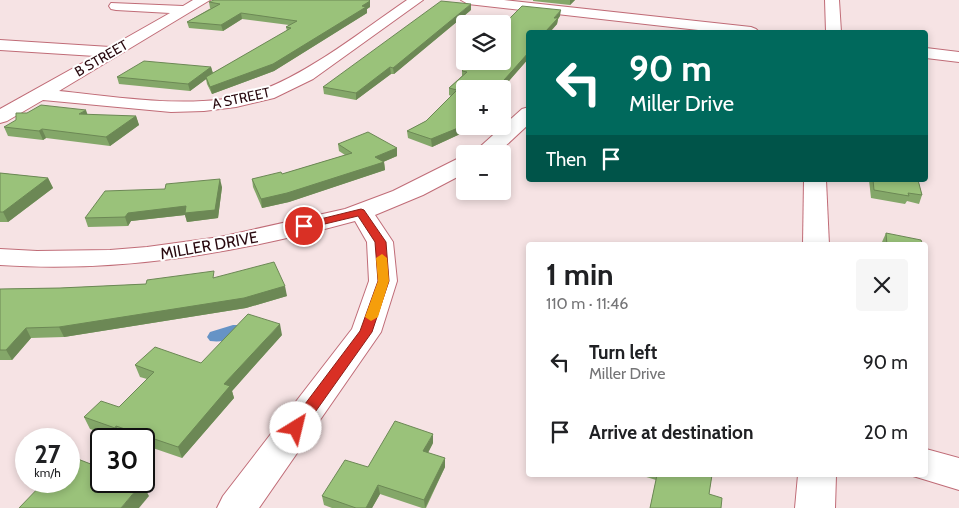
<!DOCTYPE html>
<html lang="en">
<head>
<meta charset="utf-8">
<style>
  body { margin:0; font-family:Cabin,sans-serif; background:#f6f6f6; color:#202124; height:100vh; display:flex; flex-direction:column; font-size:19px; white-space:nowrap }
  * { box-sizing:border-box; margin:0 }
  p { font-size:16px; color:#757577 }
  .icon { flex:none; width:28px; height:28px; fill:none; stroke:currentColor; stroke-width:2; stroke-linecap:round; stroke-linejoin:round }
  .map { position:relative; flex:1; overflow:hidden }
  .side { position:absolute; left:526px; top:242px; width:402px; height:235px; display:flex; flex-direction:column; background:#fff; border-radius:5px; box-shadow:0 2px 8px #0003 }
  .side>* { flex:none }
  .top-card { position:absolute; left:526px; top:30px; width:402px; height:152px; border-radius:5px; box-shadow:0 2px 8px #0003; background:#00695c; color:#fff; overflow:hidden }
  .fabs { position:absolute; left:456px; top:15px; display:grid; gap:10px }
  .fabs a { display:grid; place-items:center; width:55px; height:55px; border-radius:5px; background:#fff; box-shadow:0 2px 8px #0003; font-size:25px }
  .speed { position:absolute; left:15px; top:428px; display:flex; gap:10px; font-size:25px; font-weight:700; text-align:center }
  .speed>* { display:grid; place-content:center; width:65px; height:65px; border-radius:50%; background:#fff; box-shadow:0 2px 8px #0003; line-height:1 }
  .speed small { font-size:12px; font-weight:400 }
  .speed .limit { border:2px solid #111; border-radius:8px; background:#fff; color:#111 }
  .pin { position:absolute; display:grid; place-items:center; width:42px; height:42px; color:#fff; margin:-21px; border:2px solid #fff; border-radius:50%; box-shadow:0 1px 5px #0007 }
  .me { position:absolute; width:55px; margin:-28px; rotate:36deg; stroke-linejoin:round; filter:drop-shadow(0 0 4px #0008) }
  .turn { display:flex; align-items:center; gap:18px; height:105px; padding:0 20px; font-size:22px }
  .turn .icon { width:65px; height:65px; stroke-width:2.5 }
  .turn b { display:block; font-size:35px; line-height:42px }
  .then { display:flex; align-items:center; height:48px; padding:0 20px; background:#0003; gap:10px; font-size:19px }
  .round { display:grid; place-items:center; flex:none; width:52px; height:52px; border-radius:5px; background:#f6f6f6 }
  .overview { display:flex; align-items:center; justify-content:space-between; height:85px; padding:0 20px }
  h1 { font-size:30px; font-weight:800; line-height:38px }
  ul { padding:0; list-style:none }
  li { display:flex; align-items:center; gap:15px; height:70px; padding:0 20px }
  li div { flex:1 }
  li b { display:block; font-size:19px }
  li em { font-style:normal }
  .map>svg:first-child { display:block }
  .water { fill:#6693c6 }
  .lines { fill:none; stroke-linecap:round; stroke-linejoin:round }
  .minor-casing { stroke:#c06c77; stroke-width:2 }
  .minor { fill:#fff; fill-rule:evenodd }
  .wall { fill:#84a769 }
  .shaded-wall { fill:#6c8855 }
  .building { fill:#9ac27a; stroke:#6c8855 }
  .route { fill:#d93025; stroke:#8d1f18 }
  .slow { fill:#f59e0b }
  .labels { text-anchor:middle; stroke-width:4; stroke-linejoin:round; paint-order:stroke }
  .far-street-label { font-size:14px; fill:#29090f; stroke:#fff }
  .street-label { font-size:16px; fill:#29090f; stroke:#fff }
</style>
</head>
<body>
<div class="map">
<svg width="959" height="508" viewBox="0 0 959 508">
  <rect width="100%" height="100%" fill="#f6e3e4"/>
  <path class="water" d="M233 325H242C232 338 227 343 210 341L207 337 210 332Z"/>
  <g class="lines">
    <defs>
      <g id="minor">
        <path d="M193 0H210L59 91C122 97 201 112 262 90 312 71 363 30 407 0H423L313 79 274 98 236 107 204 111 171 112 43 100 7 121 0 123V109L95 56 0 50V40L110 47 170 13 116 10 111 9 109 6 111 3 183 6Z"/>
        <path d="M461 0H504L751 27 756 29 759 32H716L468 4Z"/>
        <path d="M825 0H839L841 32H826Z"/>
        <path d="M926 48 959 52V62L926 58Z"/>
        <path d="M529 107V124L499 152 472 154 522 109Z"/>
        <path d="M465 157V173L423 195 375 215 393 242 397 281 381 332 259 508H217L223 496 352 329 369 281 367 242 355 221C237 253 122 273 0 265V249L37 251 110 250 147 247 220 237 345 209 393 191 457 159Z"/>
        <path d="M804 180H826L829 245H803Z"/>
        <path d="M926 449 959 458V490L913 476 926 475Z"/>
        <path d="M798 475H836L835 508H795Z"/>
      </g>
    </defs>
    <use href="#minor" class="minor-casing"/>
    <use href="#minor" class="minor"/>
  </g>
  <g class="wall">
    <path d="M533 0H575L570 5 533 1Z"/>
    <path d="M370 1V7L367 9V13L274 71 212 94 207 84 206 79 190 91 119 84 117 77 211 67 213 73 287 31 286 27 289 25 242 19 223 31 189 28 187 22 211 8H210L209 2Z"/>
    <path d="M471 10 394 74H391L356 100 324 94 323 87Z"/>
    <path d="M560 16 558 19 557 24 550 32H529V58L502 89H465V126H470L458 135 432 147 408 138 407 131 426 121 451 96 449 95V88L462 76V71L504 30V24Z"/>
    <path d="M88 115 136 116 139 125 110 146 46 138 43 140 8 136 4 127Z"/>
    <path d="M338 144 397 148V156L383 162H384L385 170 289 202 262 208 253 187 252 179 282 174 345 155 339 151Z"/>
    <path d="M0 173 48 178 53 188 8 222H0Z"/>
    <path d="M869 180H918L922 195 919 204 907 201 905 204 871 198Z"/>
    <path d="M222 187 218 218 187 222 185 215 131 221 128 226 88 227 85 218 165 189Z"/>
    <path d="M886 233 923 245H882V242Z"/>
    <path d="M216 278 287 296 246 308 64 337 31 338 12 360H0V289L60 288 146 284Z"/>
    <path d="M282 335 232 391 234 398 182 458 144 445V439H126L122 437 121 439H119L90 429 84 417 119 407 147 379 140 377 135 365 201 363Z"/>
    <path d="M433 443 428 453 445 467 426 508H422L380 494 372 508H332L324 505 322 496 368 467Z"/>
    <path d="M640 475H712L709 494 721 508H650L656 480Z"/>
  </g>
  <g class="shaded-wall">
    <path d="M570 0H575L570 5Z"/>
    <path d="M370 1V7L367 9V13L274 71 212 94 210 87 362 6Z"/>
    <path d="M471 4V10L394 74 393 68Z"/>
    <path d="M561 10 560 16 558 19 557 24 550 32H545L554 18Z"/>
    <path d="M241 13 242 19 223 31 221 25Z"/>
    <path d="M529 52V58L502 89H496Z"/>
    <path d="M211 67 213 74 190 91 188 84Z"/>
    <path d="M390 67 391 74 356 100V93Z"/>
    <path d="M86 110 89 119 79 114Z"/>
    <path d="M136 116 139 125 110 146 106 137Z"/>
    <path d="M465 122V126H470L458 135 432 147 431 139Z"/>
    <path d="M42 129 46 138 43 140 39 131Z"/>
    <path d="M397 148V156L376 165 375 157Z"/>
    <path d="M384 162 385 170 289 202 262 208 261 199Z"/>
    <path d="M48 178 53 188 8 222 3 212Z"/>
    <path d="M220 179 222 187 218 218 187 222 185 215 131 221 128 226 125 217 128 213Z"/>
    <path d="M285 286 287 296 246 308 64 337 59 327Z"/>
    <path d="M280 324 282 335 232 391 234 398 182 458 178 447 224 384Z"/>
    <path d="M26 328 31 338 12 360 6 350Z"/>
    <path d="M116 426 122 437 121 439H120L115 428Z"/>
    <path d="M433 434V443L424 460 423 451Z"/>
    <path d="M445 458V467L425 508 424 500Z"/>
    <path d="M142 483 149 496 139 508H121Z"/>
    <path d="M378 485 380 494 372 508H366Z"/>
  </g>
  <g class="building">
    <path d="M214 0H369L370 1 362 6 366 7 273 64 210 87 206 77 291 28 286 27 297 21 241 13 221 25 187 22 220 4 209 2Z"/>
    <path d="M441 1 471 4 393 68 390 67 356 93 323 87Z"/>
    <path d="M522 6 561 10 554 18H558L545 32H529V52L496 89H465V122L458 128 431 139 407 131 426 121 457 90 449 88 467 72 462 71 472 61H502V31L510 24H504Z"/>
    <path d="M144 61 211 67 188 84 117 77Z"/>
    <path d="M41 105 86 110 79 114 136 116 106 137 42 129 39 131 4 127 16 120V113H27Z"/>
    <path d="M368 132 397 148 375 157 384 162 287 193 261 199 252 179 281 172 282 174 352 153 338 144Z"/>
    <path d="M0 173 48 178 3 212H0Z"/>
    <path d="M220 179 215 210 185 213 186 206 128 213 125 217 85 218 105 191 165 189 166 184Z"/>
    <path d="M873 180H918L922 195 908 193 909 196 874 190Z"/>
    <path d="M886 233 921 240 923 245H887Z"/>
    <path d="M274 262 285 286 244 298 59 327 26 328 6 350H0V289L60 288 146 284 147 280 214 271 213 278Z"/>
    <path d="M248 314 280 324 224 384 230 386 178 447 116 426 115 428 84 417 101 401 119 407 154 372 135 365 155 347 201 363Z"/>
    <path d="M395 421 433 434 423 451 445 458 424 500 378 485 366 508H356L322 496 345 460 368 467Z"/>
    <path d="M70 456 101 468V481H137L142 483 121 508H19L45 481H69V458Z"/>
    <path d="M657 475H712L709 494 722 498 721 508H650Z"/>
  </g>
  <path class="route" d="M361 209 364 210 386 242 389 281 372 332 301 432 296 434 290 432 288 428 290 424 360 331 378 281 375 242 358 216 304 229 299 226 300 224Z"/>
  <path class="slow" d="M382 254 387 258 389 281 378 317 371 321 365 317 378 281 376 258Z"/>
  <g class="labels">
    <g class="far-street-label">
      <text transform="translate(101 58) rotate(-30)" y="5">B STREET</text>
      <text transform="translate(241 98) rotate(-12)" y="5">A STREET</text>
    </g>
    <g class="street-label">
      <text transform="translate(209 245) rotate(-10)" y="6">MILLER DRIVE</text>
    </g>
  </g>
</svg>
<div class="fabs">
<a><svg class="icon" aria-label="layers" viewBox="0 0 24 24"><path d="M12 4l9 5-9 5-9-5zM3 14l9 5 9-5"/></svg></a>
<a>+</a>
<a>−</a>
</div>
<div class="speed"><div>27<small>km/h</small></div><div class="limit">30</div></div>
<div class="pin" style="left:304px;top:226px;background:#d93025"><svg class="icon" aria-label="arrive" viewBox="0 0 24 24"><path d="M6 21V4h12l-3 4 3 4H6"/></svg></div>
<svg class="me" style="left:296px;top:428px" viewBox="-20 -20 40 40"><circle r="19" fill="#fff"/><path d="M0-13L10 11 0 6-10 11z" fill="#d93025"/></svg>
<div class="top-card">
<div class="turn"><svg class="icon" aria-label="left" viewBox="0 0 24 24"><path d="M17 20v-9H6M10 6l-5 5 5 5"/></svg><div><b>90 m</b>Miller Drive</div></div>
<div class="then">Then<svg class="icon" aria-label="arrive" viewBox="0 0 24 24"><path d="M6 21V4h12l-3 4 3 4H6"/></svg></div>
</div>
<section class="side">
<div class="overview"><div><h1>1 min</h1><p>110 m · 11:46</p></div><a class="round"><svg class="icon" aria-label="close" viewBox="0 0 24 24"><path d="M6 6l12 12M18 6L6 18"/></svg></a></div>
<ul>
<li><svg class="icon" aria-label="left" viewBox="0 0 24 24"><path d="M17 20v-9H6M10 6l-5 5 5 5"/></svg><div><b>Turn left</b><p>Miller Drive</p></div><em>90 m</em></li>
<li><svg class="icon" aria-label="arrive" viewBox="0 0 24 24"><path d="M6 21V4h12l-3 4 3 4H6"/></svg><div><b>Arrive at destination</b></div><em>20 m</em></li>
</ul>
</section>
</div>
</body>
</html>
